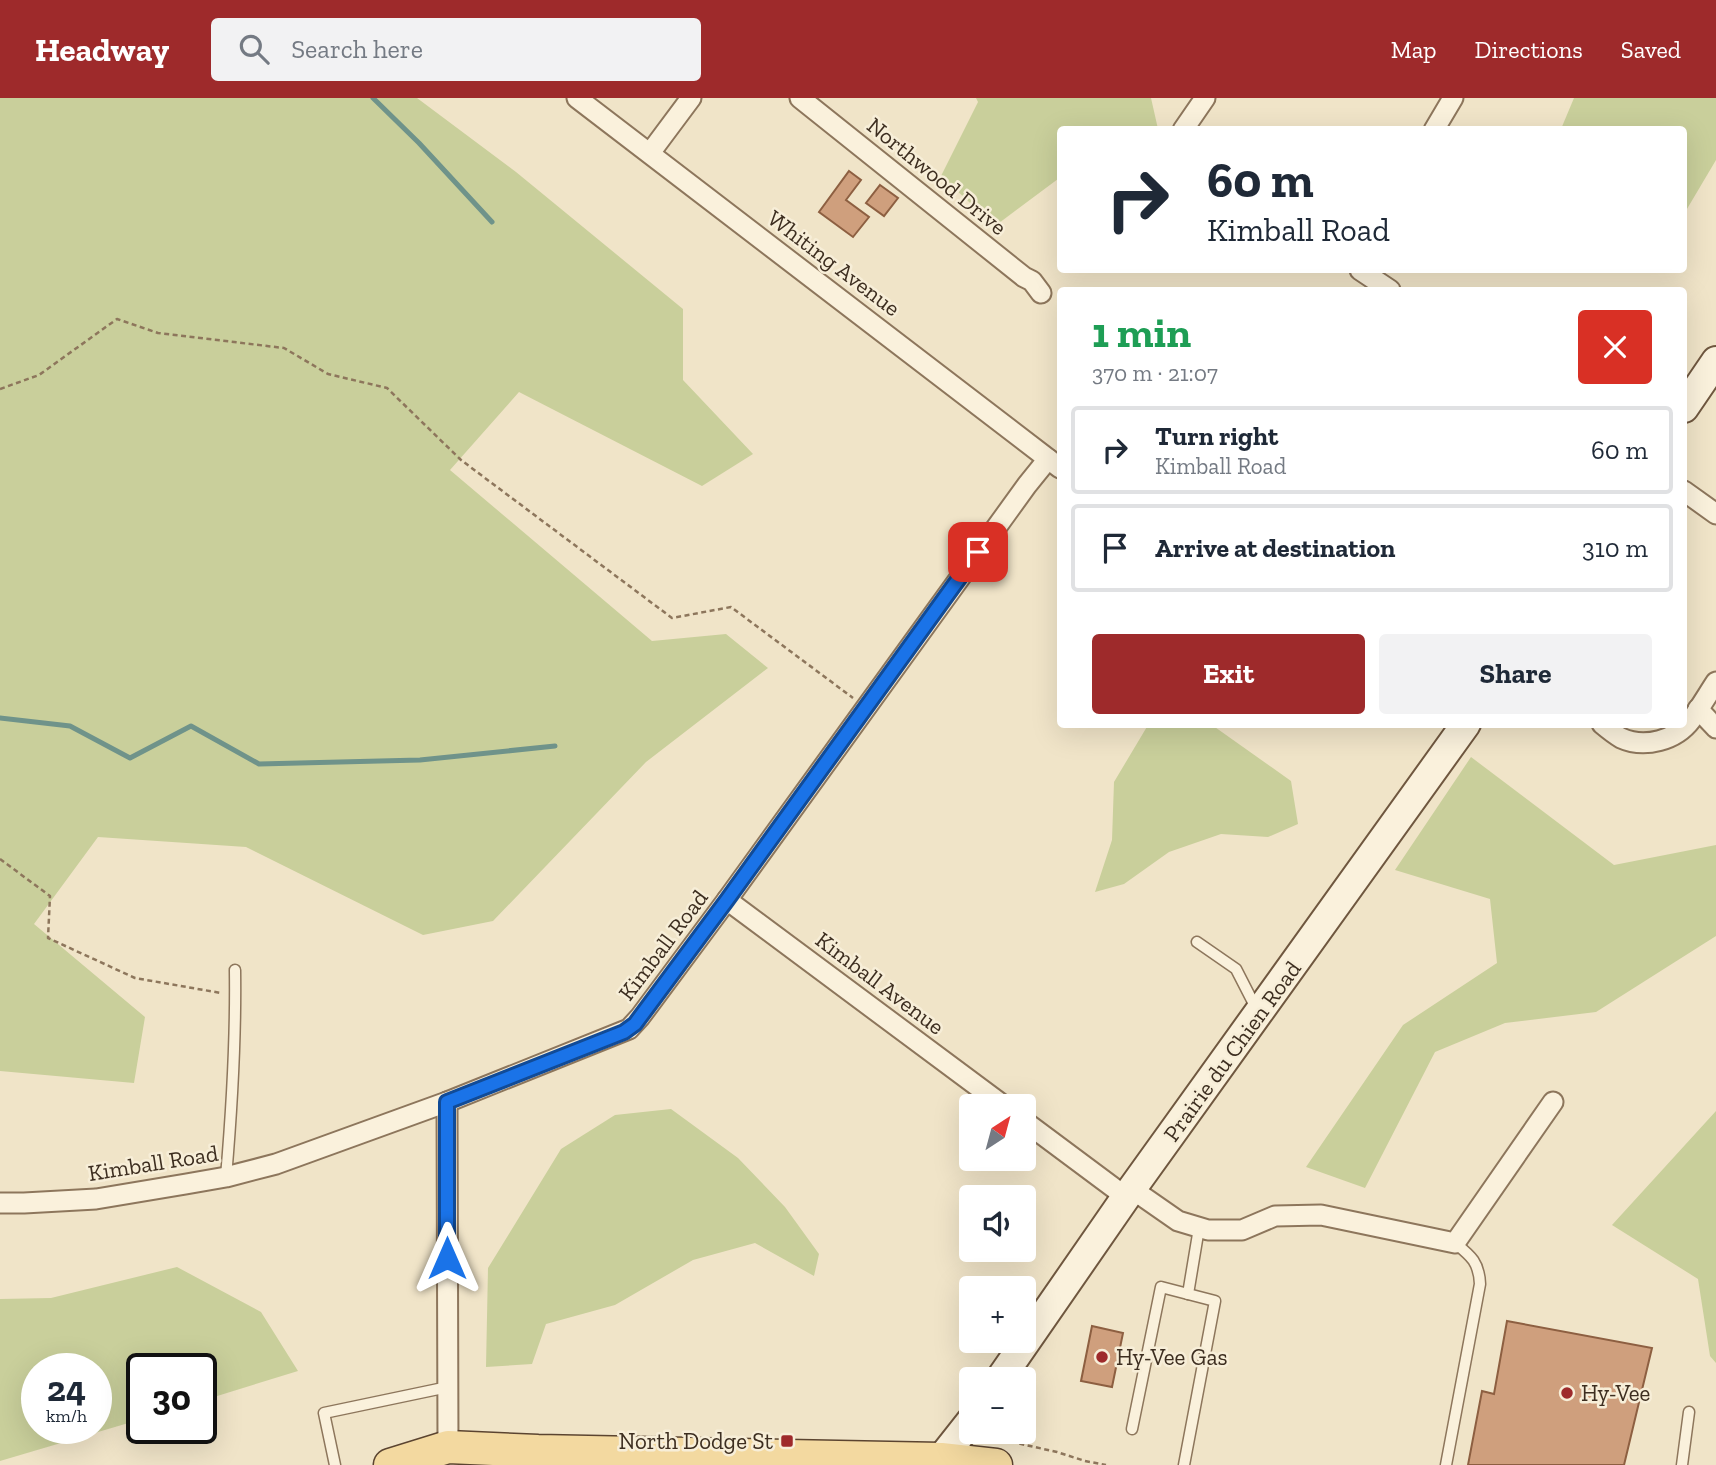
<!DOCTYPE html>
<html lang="en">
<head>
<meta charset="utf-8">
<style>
  body { margin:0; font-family:"Zilla Slab",serif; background:#f2f2f3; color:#1f2937; height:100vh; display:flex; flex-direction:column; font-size:26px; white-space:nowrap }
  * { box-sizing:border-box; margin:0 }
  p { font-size:23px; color:#747a83 }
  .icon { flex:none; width:38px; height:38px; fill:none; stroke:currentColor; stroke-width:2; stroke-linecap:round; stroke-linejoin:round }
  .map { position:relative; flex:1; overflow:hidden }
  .panel { position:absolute; left:1057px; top:189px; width:630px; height:441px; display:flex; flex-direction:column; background:#fff; border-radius:7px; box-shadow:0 7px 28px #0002 }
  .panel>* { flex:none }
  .hud { position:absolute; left:1057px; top:28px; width:630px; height:147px; border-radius:7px; box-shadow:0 7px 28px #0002; background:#fff; color:#1f2937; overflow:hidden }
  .needle { width:46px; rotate:36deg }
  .controls { position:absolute; left:959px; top:996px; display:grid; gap:14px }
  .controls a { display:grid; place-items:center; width:77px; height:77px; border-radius:7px; background:#fff; box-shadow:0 7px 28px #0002; font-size:35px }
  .speed { position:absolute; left:21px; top:1255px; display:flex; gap:14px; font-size:35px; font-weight:700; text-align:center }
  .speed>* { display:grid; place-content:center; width:91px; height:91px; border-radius:50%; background:#fff; box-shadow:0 7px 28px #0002; line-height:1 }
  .speed small { font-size:18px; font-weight:400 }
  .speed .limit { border:4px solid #111; border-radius:10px; background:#fff; color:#111 }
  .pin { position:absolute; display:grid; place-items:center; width:60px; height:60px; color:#fff; margin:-30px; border-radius:14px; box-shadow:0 4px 10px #0006 }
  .me { position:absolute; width:77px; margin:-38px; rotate:0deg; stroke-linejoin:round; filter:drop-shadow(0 0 5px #0008) }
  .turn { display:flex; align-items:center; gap:24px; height:147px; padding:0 35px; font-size:32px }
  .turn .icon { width:91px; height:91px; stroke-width:2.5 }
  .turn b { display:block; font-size:49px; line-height:60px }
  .round { display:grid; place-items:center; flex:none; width:74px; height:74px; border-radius:7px; background:#f2f2f3 }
  .summary { display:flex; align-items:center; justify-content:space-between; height:119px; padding:0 35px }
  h1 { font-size:42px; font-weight:700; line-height:52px; color:#1e9e55 }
  .primary-button { display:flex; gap:14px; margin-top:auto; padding:14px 35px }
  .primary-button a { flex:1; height:80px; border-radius:7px; background:#9e2a2b; color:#fff; font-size:28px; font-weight:700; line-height:80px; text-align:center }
  .primary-button a+a { background:#f2f2f3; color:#1f2937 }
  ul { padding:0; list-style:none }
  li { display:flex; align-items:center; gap:21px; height:88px; margin:0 14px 10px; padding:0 21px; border:4px solid #e0e1e3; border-radius:7px }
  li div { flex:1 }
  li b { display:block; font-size:26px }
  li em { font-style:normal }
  header { display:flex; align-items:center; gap:42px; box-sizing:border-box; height:98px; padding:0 35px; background:#9e2a2b; color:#fff }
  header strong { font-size:33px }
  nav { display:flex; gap:38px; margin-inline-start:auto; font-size:24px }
  .search { width:490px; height:63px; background:#f2f2f3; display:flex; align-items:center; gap:18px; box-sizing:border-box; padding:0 24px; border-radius:7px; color:#747a83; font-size:26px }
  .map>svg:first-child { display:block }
  .green { fill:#c9cf9b; fill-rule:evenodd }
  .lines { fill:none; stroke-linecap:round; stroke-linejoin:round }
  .stream { stroke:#6f938a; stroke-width:5 }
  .building { fill:#cf9f7d; stroke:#8d5f41; stroke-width:2 }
  .lane-casing { stroke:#8d765c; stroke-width:13 }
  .street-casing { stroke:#8d765c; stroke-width:23 }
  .secondary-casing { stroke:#6f573f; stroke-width:32 }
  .primary-casing { stroke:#5b4430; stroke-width:35 }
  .path { stroke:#8d765c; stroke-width:2.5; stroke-dasharray:5 3.5; stroke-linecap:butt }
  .lane { stroke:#faf1dc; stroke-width:10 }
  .street { stroke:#faf1dc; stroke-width:19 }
  .secondary { stroke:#faf1dc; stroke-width:28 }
  .primary { stroke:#f3d9a0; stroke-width:32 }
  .route-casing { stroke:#114b97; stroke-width:18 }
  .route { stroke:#1a73e8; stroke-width:12 }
  .poi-dot { fill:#9e2a2b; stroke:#f7eed8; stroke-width:2.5 }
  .labels { text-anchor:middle; stroke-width:5; stroke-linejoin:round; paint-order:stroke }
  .street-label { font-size:23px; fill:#3d2e20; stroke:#f7eed8 }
  .poi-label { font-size:23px; fill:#3d2e20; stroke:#f7eed8; text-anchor:start }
</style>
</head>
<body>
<header>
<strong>Headway</strong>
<div class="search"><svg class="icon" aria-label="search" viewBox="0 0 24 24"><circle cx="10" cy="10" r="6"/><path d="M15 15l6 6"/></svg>Search here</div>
<nav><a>Map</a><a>Directions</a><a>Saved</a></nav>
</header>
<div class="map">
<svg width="1716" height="1367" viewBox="0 0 1716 1367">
  <rect width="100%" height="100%" fill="#f0e4c8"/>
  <g class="green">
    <path d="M0 0H417L516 74 683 211V282L753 356 702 388 519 294 450 372 652 543 726 536 768 570 646 664 493 823 423 837 246 749 98 739 34 826 145 919 134 985 0 973Z"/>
    <path d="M976 0H1151L1158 31 1060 32V82L1058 81 995 128 941 78 978 4Z"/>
    <path d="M1574 0H1716V62L1684 116V32L1561 31Z"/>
    <path d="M1148 627H1212L1291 683 1298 726 1268 739 1221 736 1169 754 1124 786 1095 794 1112 742 1114 684Z"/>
    <path d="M1471 659 1614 767 1716 747V838L1596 914 1505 925 1435 954 1365 1090 1306 1069 1403 927 1497 865 1490 801 1395 772Z"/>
    <path d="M671 1011 738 1060 785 1109 819 1156 814 1178 755 1145 693 1162 615 1207 546 1226 532 1266 486 1269 488 1170 561 1051 615 1017Z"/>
    <path d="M1716 1013V1265L1710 1258 1698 1181 1612 1127Z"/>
    <path d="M177 1169 261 1214 298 1273 201 1303V1270H142V1321L0 1363V1201L51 1200ZM37 1270H96V1330H37Z"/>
  </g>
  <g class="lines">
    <g class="stream">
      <path d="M373 0 419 45 492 124"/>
      <path d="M0 620 70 628 130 660 191 628 259 666 420 662 555 648"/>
    </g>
  </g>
  <g class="building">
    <path d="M849 73 861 82 846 102 869 119 853 139 819 114Z"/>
    <path d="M880 87 898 100 884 118 866 105Z"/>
    <path d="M1507 1223 1652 1250 1624 1367H1468L1482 1293 1494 1296Z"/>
    <path d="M1092 1228 1123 1235 1112 1289 1081 1283Z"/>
  </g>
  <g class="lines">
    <defs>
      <g id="lane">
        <path d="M1197 844 1236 871 1256 910"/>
        <path d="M226 1079C232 1009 236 941 235 872"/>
        <path d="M1132 1331 1161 1189 1188 1196"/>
        <path d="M335 1367 324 1315 448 1289"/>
        <path d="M1184 1367 1215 1203 1188 1196 1199 1130"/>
        <path d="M1446 1367 1480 1186C1479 1164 1471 1158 1455 1145"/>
        <path d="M1682 1367 1689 1314"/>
      </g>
      <g id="street">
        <path d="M577 0 1060 370"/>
        <path d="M800 0 1024 179 1032 183 1041 195"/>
        <path d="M1183 32 1205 0"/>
        <path d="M1434 32 1453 0"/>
        <path d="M650 55 691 0"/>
        <path d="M1360 172 1390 192"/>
        <path d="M1684 393 1716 416"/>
        <path d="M1698 611 1716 630"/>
        <path d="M1602 626C1608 631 1614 636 1621 640 1645 651 1676 642 1691 622 1700 610 1708 596 1716 584"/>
        <path d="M727 802 1004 1008"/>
        <path d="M447 1004 448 1349"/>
        <path d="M1024 1023 1126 1099"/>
        <path d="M1132 1091 1178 1123 1208 1132H1242L1275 1118 1321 1117 1455 1145 1553 1004"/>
        <path d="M0 1105H24L96 1101 186 1086 226 1079 276 1066 447 1004 629 931 640 919 727 802 1027 387 1048 361"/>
      </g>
      <g id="secondary">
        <path d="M1684 310 1716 263"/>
        <path d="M1000 1281 1126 1099 1466 626"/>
        <path d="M941 1361 971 1323"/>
      </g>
      <path id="primary" d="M390 1367 448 1349 538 1353 941 1361 996 1367"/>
    </defs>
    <use href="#lane" class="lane-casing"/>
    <use href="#street" class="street-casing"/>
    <use href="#secondary" class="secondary-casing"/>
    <use href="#primary" class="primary-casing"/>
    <g class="path">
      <path d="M0 291 39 277 117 221 158 235 284 250 328 276 387 290 461 362 672 520 731 509 853 600"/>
      <path d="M0 761 50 798 48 840 135 880 221 895"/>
      <path d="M987 1340 1000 1339 1003 1342 1057 1354 1085 1363 1106 1367"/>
    </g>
    <use href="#lane" class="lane"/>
    <use href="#street" class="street"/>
    <use href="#secondary" class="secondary"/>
    <use href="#primary" class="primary"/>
  </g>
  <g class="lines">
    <defs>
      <path id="route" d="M447 1160V1004L624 934 635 926 727 802 978 454"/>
    </defs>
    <use href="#route" class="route-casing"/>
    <use href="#route" class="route"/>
  </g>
  <g class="poi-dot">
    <circle cx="1102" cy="1259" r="7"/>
    <circle cx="1567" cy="1295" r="7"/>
    <rect x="780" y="1336" width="14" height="14" rx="3.5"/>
  </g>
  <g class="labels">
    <g class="street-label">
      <text transform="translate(937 78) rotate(39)" y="8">Northwood Drive</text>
      <text transform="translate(834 165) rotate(37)" y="8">Whiting Avenue</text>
      <text transform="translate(663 847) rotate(-53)" y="8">Kimball Road</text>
      <text transform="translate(880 885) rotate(37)" y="8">Kimball Avenue</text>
      <text transform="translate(1232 953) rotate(-54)" y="8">Prairie du Chien Road</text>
      <text transform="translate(153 1065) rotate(-9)" y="8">Kimball Road</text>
    </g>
    <g class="poi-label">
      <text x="1116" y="1267">Hy-Vee Gas</text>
      <text x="1581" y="1303">Hy-Vee</text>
      <text x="773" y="1351" text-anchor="end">North Dodge St</text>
    </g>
  </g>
</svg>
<div class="controls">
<a><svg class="needle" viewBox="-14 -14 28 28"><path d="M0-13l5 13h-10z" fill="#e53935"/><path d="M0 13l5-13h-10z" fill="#747a83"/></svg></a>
<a><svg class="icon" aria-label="sound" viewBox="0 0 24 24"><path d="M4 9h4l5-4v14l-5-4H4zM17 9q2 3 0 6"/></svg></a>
<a>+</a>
<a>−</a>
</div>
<div class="speed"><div>24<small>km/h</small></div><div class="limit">30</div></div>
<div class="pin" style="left:978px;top:454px;background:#d93025"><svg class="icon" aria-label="arrive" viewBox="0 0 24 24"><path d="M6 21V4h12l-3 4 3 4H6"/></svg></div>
<svg class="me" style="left:447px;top:1160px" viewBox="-20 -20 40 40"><path d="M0-17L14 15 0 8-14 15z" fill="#1a73e8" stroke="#fff" stroke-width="4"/></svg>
<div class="hud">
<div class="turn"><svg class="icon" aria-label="right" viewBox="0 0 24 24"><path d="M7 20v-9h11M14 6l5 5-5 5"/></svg><div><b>60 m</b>Kimball Road</div></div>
</div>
<section class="panel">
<div class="summary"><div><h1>1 min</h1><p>370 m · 21:07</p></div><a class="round" style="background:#d93025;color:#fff"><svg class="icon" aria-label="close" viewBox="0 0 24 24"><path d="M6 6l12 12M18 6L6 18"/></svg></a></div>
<ul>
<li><svg class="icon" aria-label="right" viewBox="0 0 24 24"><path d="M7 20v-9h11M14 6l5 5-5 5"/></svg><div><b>Turn right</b><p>Kimball Road</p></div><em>60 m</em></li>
<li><svg class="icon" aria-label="arrive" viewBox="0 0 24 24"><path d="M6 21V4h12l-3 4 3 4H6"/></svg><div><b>Arrive at destination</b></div><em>310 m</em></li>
</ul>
<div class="primary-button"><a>Exit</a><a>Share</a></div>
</section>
</div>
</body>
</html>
